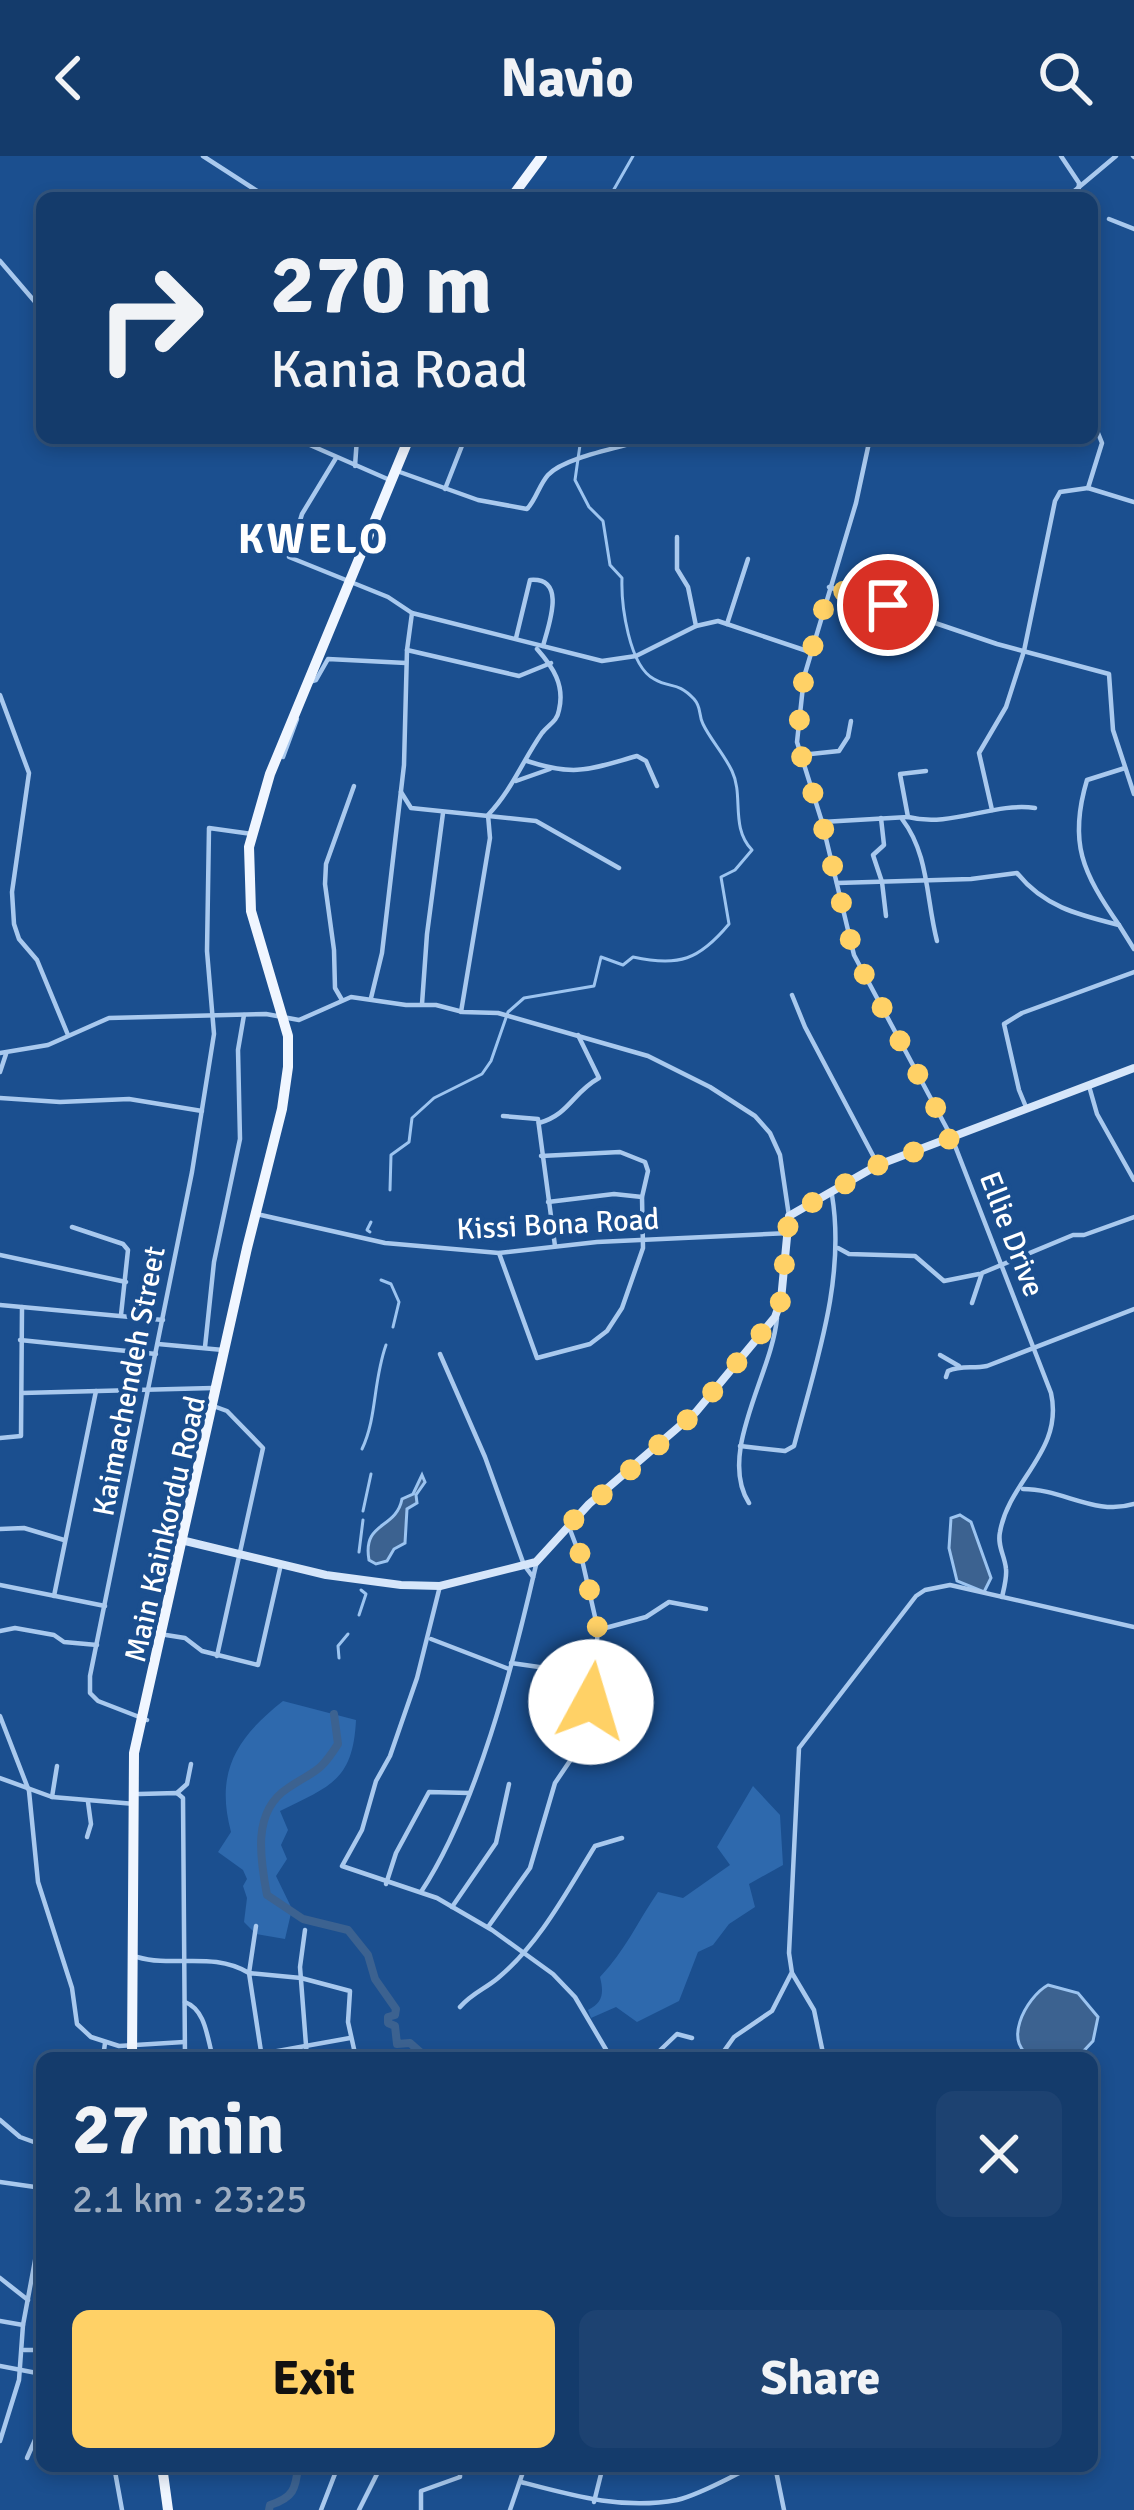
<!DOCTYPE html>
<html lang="en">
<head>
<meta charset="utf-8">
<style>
  body { margin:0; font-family:Signika,sans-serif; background:#1d4271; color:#f1f3f6; height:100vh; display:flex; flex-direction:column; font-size:45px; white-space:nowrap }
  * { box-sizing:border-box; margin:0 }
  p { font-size:39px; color:#9dadc1 }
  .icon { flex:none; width:66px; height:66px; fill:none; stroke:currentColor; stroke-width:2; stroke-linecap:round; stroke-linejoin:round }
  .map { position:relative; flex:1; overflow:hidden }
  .details { position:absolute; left:36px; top:1896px; width:1062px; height:420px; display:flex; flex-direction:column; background:#143b6b; border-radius:18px; box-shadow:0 6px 18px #0003,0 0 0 3px #33557e }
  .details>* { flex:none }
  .top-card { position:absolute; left:36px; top:36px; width:1062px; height:252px; border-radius:18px; box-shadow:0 6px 18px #0003,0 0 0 3px #33557e; background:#143b6b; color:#f1f3f6; overflow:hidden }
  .pin { position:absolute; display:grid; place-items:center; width:102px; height:102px; color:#fff; margin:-51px; border:6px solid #fff; border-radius:50%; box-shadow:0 3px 12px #0007 }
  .me { position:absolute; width:132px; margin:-66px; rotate:6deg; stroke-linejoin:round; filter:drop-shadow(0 0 9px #0008) }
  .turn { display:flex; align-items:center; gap:42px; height:252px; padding:0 36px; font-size:54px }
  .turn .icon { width:156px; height:156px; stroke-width:2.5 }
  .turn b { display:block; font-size:84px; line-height:102px }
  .round { display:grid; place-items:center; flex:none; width:126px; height:126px; border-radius:18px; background:#1d4271 }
  .summary { display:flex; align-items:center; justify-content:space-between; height:204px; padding:0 36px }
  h1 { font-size:72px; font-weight:800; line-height:90px }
  .action { display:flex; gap:24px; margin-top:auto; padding:24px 36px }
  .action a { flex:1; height:138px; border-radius:18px; background:#ffd166; color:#111; font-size:48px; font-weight:800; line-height:138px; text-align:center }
  .action a+a { background:#1d4271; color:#f1f3f6 }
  header { display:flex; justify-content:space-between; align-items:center; height:156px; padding:0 36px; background:#143b6b; font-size:54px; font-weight:800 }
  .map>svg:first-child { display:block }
  .green { fill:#2e69ad }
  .water { fill:#3c6290; stroke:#9cc4f0; stroke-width:3 }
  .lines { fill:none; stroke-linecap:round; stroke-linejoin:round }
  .stream { stroke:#9cc4f0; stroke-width:3 }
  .river { stroke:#3c6290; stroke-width:8 }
  .street { stroke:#a9c9ee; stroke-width:4.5 }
  .secondary { stroke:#d6e6fa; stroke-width:8 }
  .primary { stroke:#f0f6ff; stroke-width:10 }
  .route { stroke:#ffd166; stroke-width:21; stroke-dasharray:0 37.8 }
  .labels { text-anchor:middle; stroke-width:9; stroke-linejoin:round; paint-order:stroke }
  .street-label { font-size:30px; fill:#fff; stroke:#1b4f8f }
  .district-label { font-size:42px; font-weight:bold; letter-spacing:3px; fill:#fff; stroke:#1b4f8f }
</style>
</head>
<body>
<header><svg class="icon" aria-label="back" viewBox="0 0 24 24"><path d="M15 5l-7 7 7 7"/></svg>Navio<svg class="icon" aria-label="search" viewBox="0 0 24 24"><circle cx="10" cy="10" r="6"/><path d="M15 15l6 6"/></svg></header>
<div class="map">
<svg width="1134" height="2354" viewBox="0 0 1134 2354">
  <rect width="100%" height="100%" fill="#1b4f8f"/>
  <g class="green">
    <path d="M283 1545 356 1564C353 1625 330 1630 280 1655L288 1674 281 1689 287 1703 276 1720 292 1753 285 1783 256 1778 244 1766 247 1742 243 1730 247 1723 243 1714 218 1696 231 1676C215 1616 236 1582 283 1545Z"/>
    <path d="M753 1630 780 1659 783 1709 749 1728 755 1751 729 1768 713 1789 698 1796 679 1845 637 1866 616 1851 591 1862 588 1854C603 1847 604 1837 600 1821 625 1795 638 1765 658 1736L683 1742 730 1709 717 1691Z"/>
  </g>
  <g class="water">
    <path d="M422 1319 425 1326 416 1339 417 1347 407 1353 405 1387 394 1393 387 1405 376 1408 369 1404C362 1365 396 1374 402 1343L413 1338Z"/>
    <path d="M960 1359 971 1366 991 1422 984 1436 957 1425 949 1392 951 1362Z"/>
    <path d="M1048 1829 1078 1837 1098 1861 1093 1885 1077 1902C1065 1902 1047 1905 1036 1902 999 1891 1026 1841 1048 1829Z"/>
  </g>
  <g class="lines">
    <g class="stream">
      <path d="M609 42 633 0"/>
      <path d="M390 1034 391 999 409 986 412 962 434 942 482 918 491 905 508 856 524 842 594 830 601 801 623 809 633 801C679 811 699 804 729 768L721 721 735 714 752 694C730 671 744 640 732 615 724 598 710 583 703 568 698 558 702 552 694 543 677 525 671 533 654 523 629 510 621 449 622 422L610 409 603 365 589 351 575 324 581 282"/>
      <path d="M370 1076 367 1074 371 1066"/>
      <path d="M381 1124 391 1128 399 1146 393 1171"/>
      <path d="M362 1293C377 1262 373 1225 386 1189"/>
      <path d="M363 1355 371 1318"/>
      <path d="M359 1396 363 1364"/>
      <path d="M359 1459 366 1438 361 1434"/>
      <path d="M339 1502 338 1490 348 1478"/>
    </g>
    <g class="river">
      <path d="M334 1558 338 1588C318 1619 316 1613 288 1632 252 1655 260 1702 267 1739L303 1763 348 1774 368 1799 375 1823 396 1853 395 1859 388 1861V1867L395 1870 397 1888 410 1887 427 1902"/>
      <path d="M269 2354 270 2349C293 2342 296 2333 298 2310"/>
    </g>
    <g class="street">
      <path d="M203 0 268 42"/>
      <path d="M1061 0 1079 27 1078 42"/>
      <path d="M1133 0 1134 1"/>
      <path d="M1066 42 1116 0"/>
      <path d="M1109 63 1134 73"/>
      <path d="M0 105 42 154"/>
      <path d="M294 282 392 325"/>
      <path d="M870 282 856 347 804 521 797 586 822 666 854 799 952 982 1051 1237C1064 1295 1009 1324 1000 1376 997 1390 1005 1400 1006 1413 1007 1422 1004 1432 1002 1441"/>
      <path d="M336 302 302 358 289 401 388 441 412 457 602 505 636 500 696 470 718 465 810 496"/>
      <path d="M355 310 357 282"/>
      <path d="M397 315 478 344 527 353C536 344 539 329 548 319 565 300 626 291 651 282"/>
      <path d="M1088 332 1102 287 1092 262"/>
      <path d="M445 333 465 282"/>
      <path d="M677 381V413L688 431 696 470"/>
      <path d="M829 431 997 488 1109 518 1113 574 1134 638"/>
      <path d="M727 468 748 403"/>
      <path d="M516 482 530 424C567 421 549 468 543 490"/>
      <path d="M407 494 519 520 551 507"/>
      <path d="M309 526 316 524 328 503 406 507"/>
      <path d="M0 539 29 617 12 736 14 768 19 783 37 804 68 879"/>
      <path d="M801 599 839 595 848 581 851 565"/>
      <path d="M283 601 297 563"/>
      <path d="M527 605C576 621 590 613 637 600L646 605 657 630"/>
      <path d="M516 625 550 613"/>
      <path d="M401 636 411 652 536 665 619 712"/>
      <path d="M992 654 979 597 1006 551 1024 495 1055 345 1060 336 1088 332 1134 346"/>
      <path d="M908 661C951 672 993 646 1035 652"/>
      <path d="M881 662 884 689 873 699 882 726 886 760"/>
      <path d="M902 663C929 698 926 743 937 785"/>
      <path d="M822 666 908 661 900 618 926 615"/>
      <path d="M837 727 971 723 1017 717C1044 751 1079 759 1119 769L1134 793"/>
      <path d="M1119 769C1083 717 1068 687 1087 624L1125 612"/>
      <path d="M792 839 805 871 878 1009"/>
      <path d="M371 842 382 797 404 609 407 494 412 457"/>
      <path d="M342 844 335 832 334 794 325 728 326 708 354 630"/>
      <path d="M422 848 427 778 443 657"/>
      <path d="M461 856 490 682 488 659C512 634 523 604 542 577 549 568 557 566 559 554 565 529 553 511 537 493"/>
      <path d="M0 897 48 889 109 862 266 858 299 864 351 841 406 849H436L463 856 498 857 648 900 710 931 755 960 770 977 780 999 789 1060"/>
      <path d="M0 916 6 898"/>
      <path d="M1089 930 1097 958 1134 1024"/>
      <path d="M0 942 60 946 129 943 202 955"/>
      <path d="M1026 951 1019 934 1004 868 1022 857 1134 816"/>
      <path d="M503 960 538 963 555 1090"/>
      <path d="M539 967C570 958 572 937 599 922L578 879"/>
      <path d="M548 1046 614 1038 642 1041"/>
      <path d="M261 1059 385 1087 499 1097 597 1086 789 1077"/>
      <path d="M72 1071 123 1088 128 1094 121 1159"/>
      <path d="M838 1092 849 1098 915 1100 944 1125 979 1118"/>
      <path d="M499 1097 537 1202 590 1188 607 1175 622 1152 643 1092 642 1041 648 1015 645 1006 620 996 541 1000"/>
      <path d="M0 1099 126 1126"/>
      <path d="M972 1147 982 1117 1073 1079H1084L1134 1061"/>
      <path d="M0 1149 163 1164"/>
      <path d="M20 1184 156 1198"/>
      <path d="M158 1188 223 1194"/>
      <path d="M205 1191 214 1106 240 983 238 894 244 859"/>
      <path d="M440 1198 485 1301 524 1409 533 1421"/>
      <path d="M940 1199 959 1210"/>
      <path d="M946 1221 948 1215C961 1209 973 1213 987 1210L1134 1153"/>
      <path d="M22 1237 213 1232"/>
      <path d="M216 1251 227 1255 263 1292 217 1500"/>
      <path d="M0 1282 21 1280 22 1151"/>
      <path d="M740 1290 785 1295 794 1290C815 1209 846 1124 832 1039"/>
      <path d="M1023 1333C1063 1333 1095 1360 1134 1348"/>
      <path d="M749 1347C717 1297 772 1218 777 1162"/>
      <path d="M0 1373 24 1372 64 1384"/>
      <path d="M0 1429 105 1450"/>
      <path d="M440 1430 417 1522 390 1600 376 1625 362 1674 342 1710 437 1742 492 1774 553 1818 575 1841 611 1902"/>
      <path d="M54 1440 96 1235"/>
      <path d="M598 1474 646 1461 669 1446 706 1453"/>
      <path d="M0 1475 15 1472 54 1479 64 1486 97 1489"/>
      <path d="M166 1479 185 1482 202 1495 258 1509 281 1408"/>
      <path d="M431 1483 509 1513"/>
      <path d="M511 1507 595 1519"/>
      <path d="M0 1560 29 1635 38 1726 72 1832 77 1868 91 1881 119 1890 184 1886"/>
      <path d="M147 1564 98 1545 90 1537V1520L192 1016 214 878 207 795 209 672 252 678"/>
      <path d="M0 1622 52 1641 135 1648"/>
      <path d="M177 1637 187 1628 191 1608"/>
      <path d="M139 1638 177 1637 183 1642 185 1902"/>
      <path d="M52 1641 57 1610"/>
      <path d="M87 1681 91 1668 88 1646"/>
      <path d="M386 1728 396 1697 429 1636 469 1637"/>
      <path d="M421 1736C477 1651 513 1509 536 1409"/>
      <path d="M452 1751 496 1687 509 1628"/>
      <path d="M488 1771 530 1712 555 1627 578 1593 591 1546 598 1474 583 1408 569 1371"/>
      <path d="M305 1774 300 1811 307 1902"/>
      <path d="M137 1801C174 1812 212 1795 249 1817L256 1770"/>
      <path d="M185 1846C206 1854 207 1882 213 1902"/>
      <path d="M460 1851C472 1837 485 1833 498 1822 540 1787 567 1735 595 1690L622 1682"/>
      <path d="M261 1898 350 1882"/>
      <path d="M103 1902 105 1887"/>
      <path d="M262 1902 249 1817 301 1822 350 1835 348 1866 356 1902"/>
      <path d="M652 1902 677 1878 692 1882"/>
      <path d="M719 1902 734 1881 772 1855 791 1818"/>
      <path d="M824 1902 814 1854 792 1817 789 1797 799 1592 916 1440 925 1434 950 1429 1134 1471"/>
      <path d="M0 1964 20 1981 42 1989"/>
      <path d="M0 2026 42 2032"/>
      <path d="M0 2122 28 2144"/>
      <path d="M0 2165 23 2169"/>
      <path d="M24 2194H42"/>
      <path d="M0 2210 42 2218"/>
      <path d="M0 2285 19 2224 23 2169 42 2067"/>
      <path d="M27 2302 42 2268"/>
      <path d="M114 2310 122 2354"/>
      <path d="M775 2310 784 2354"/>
      <path d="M521 2326C574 2340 623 2354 677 2344 704 2337 729 2321 754 2310"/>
      <path d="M594 2346 603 2310"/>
      <path d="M321 2354 338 2310"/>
      <path d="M359 2354 381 2310"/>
      <path d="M421 2354V2335L460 2321V2310"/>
      <path d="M510 2354 525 2310"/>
    </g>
    <path class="secondary" d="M181 1384 326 1419 401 1429 440 1430 536 1406 589 1348 696 1256 775 1161 781 1144 789 1060 878 1009 1134 912"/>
    <g class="primary">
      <path d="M511 42 542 0"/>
      <path d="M132 1902 134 1597 247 1092 282 953 288 911V880L251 755 249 691 270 618 409 282"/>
      <path d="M162 2310 168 2354"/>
    </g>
  </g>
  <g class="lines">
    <path class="route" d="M591 1546 598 1474 584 1408 569 1368 696 1256 775 1161 781 1144 789 1060 878 1009 952 982 854 799 822 666 797 586 804 521 830 431 888 449"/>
  </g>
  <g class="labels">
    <g class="street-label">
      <text transform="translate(558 1068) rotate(-3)" y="10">Kissi Bona Road</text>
      <text transform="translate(1012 1078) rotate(69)" y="10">Ellie Drive</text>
      <text transform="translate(129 1225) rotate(-79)" y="10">Kaimachendeh Street</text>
      <text transform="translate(165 1373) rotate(-77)" y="10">Main Kainkordu Road</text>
    </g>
    <g class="district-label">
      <text x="314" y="397">KWELO</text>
    </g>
  </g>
</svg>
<div class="pin" style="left:888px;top:449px;background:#d93025"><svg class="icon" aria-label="arrive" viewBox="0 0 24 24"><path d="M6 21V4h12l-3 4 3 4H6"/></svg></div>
<svg class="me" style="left:591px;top:1546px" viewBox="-20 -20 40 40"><circle r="19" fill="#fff"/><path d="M0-13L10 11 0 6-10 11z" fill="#ffd166"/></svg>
<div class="top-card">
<div class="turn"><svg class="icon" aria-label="right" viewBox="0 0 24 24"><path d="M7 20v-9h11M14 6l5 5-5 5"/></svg><div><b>270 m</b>Kania Road</div></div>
</div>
<section class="details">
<div class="summary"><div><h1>27 min</h1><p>2.1 km · 23:25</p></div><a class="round"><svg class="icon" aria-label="close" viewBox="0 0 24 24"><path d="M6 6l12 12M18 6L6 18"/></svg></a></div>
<div class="action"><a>Exit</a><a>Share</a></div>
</section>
</div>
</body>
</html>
